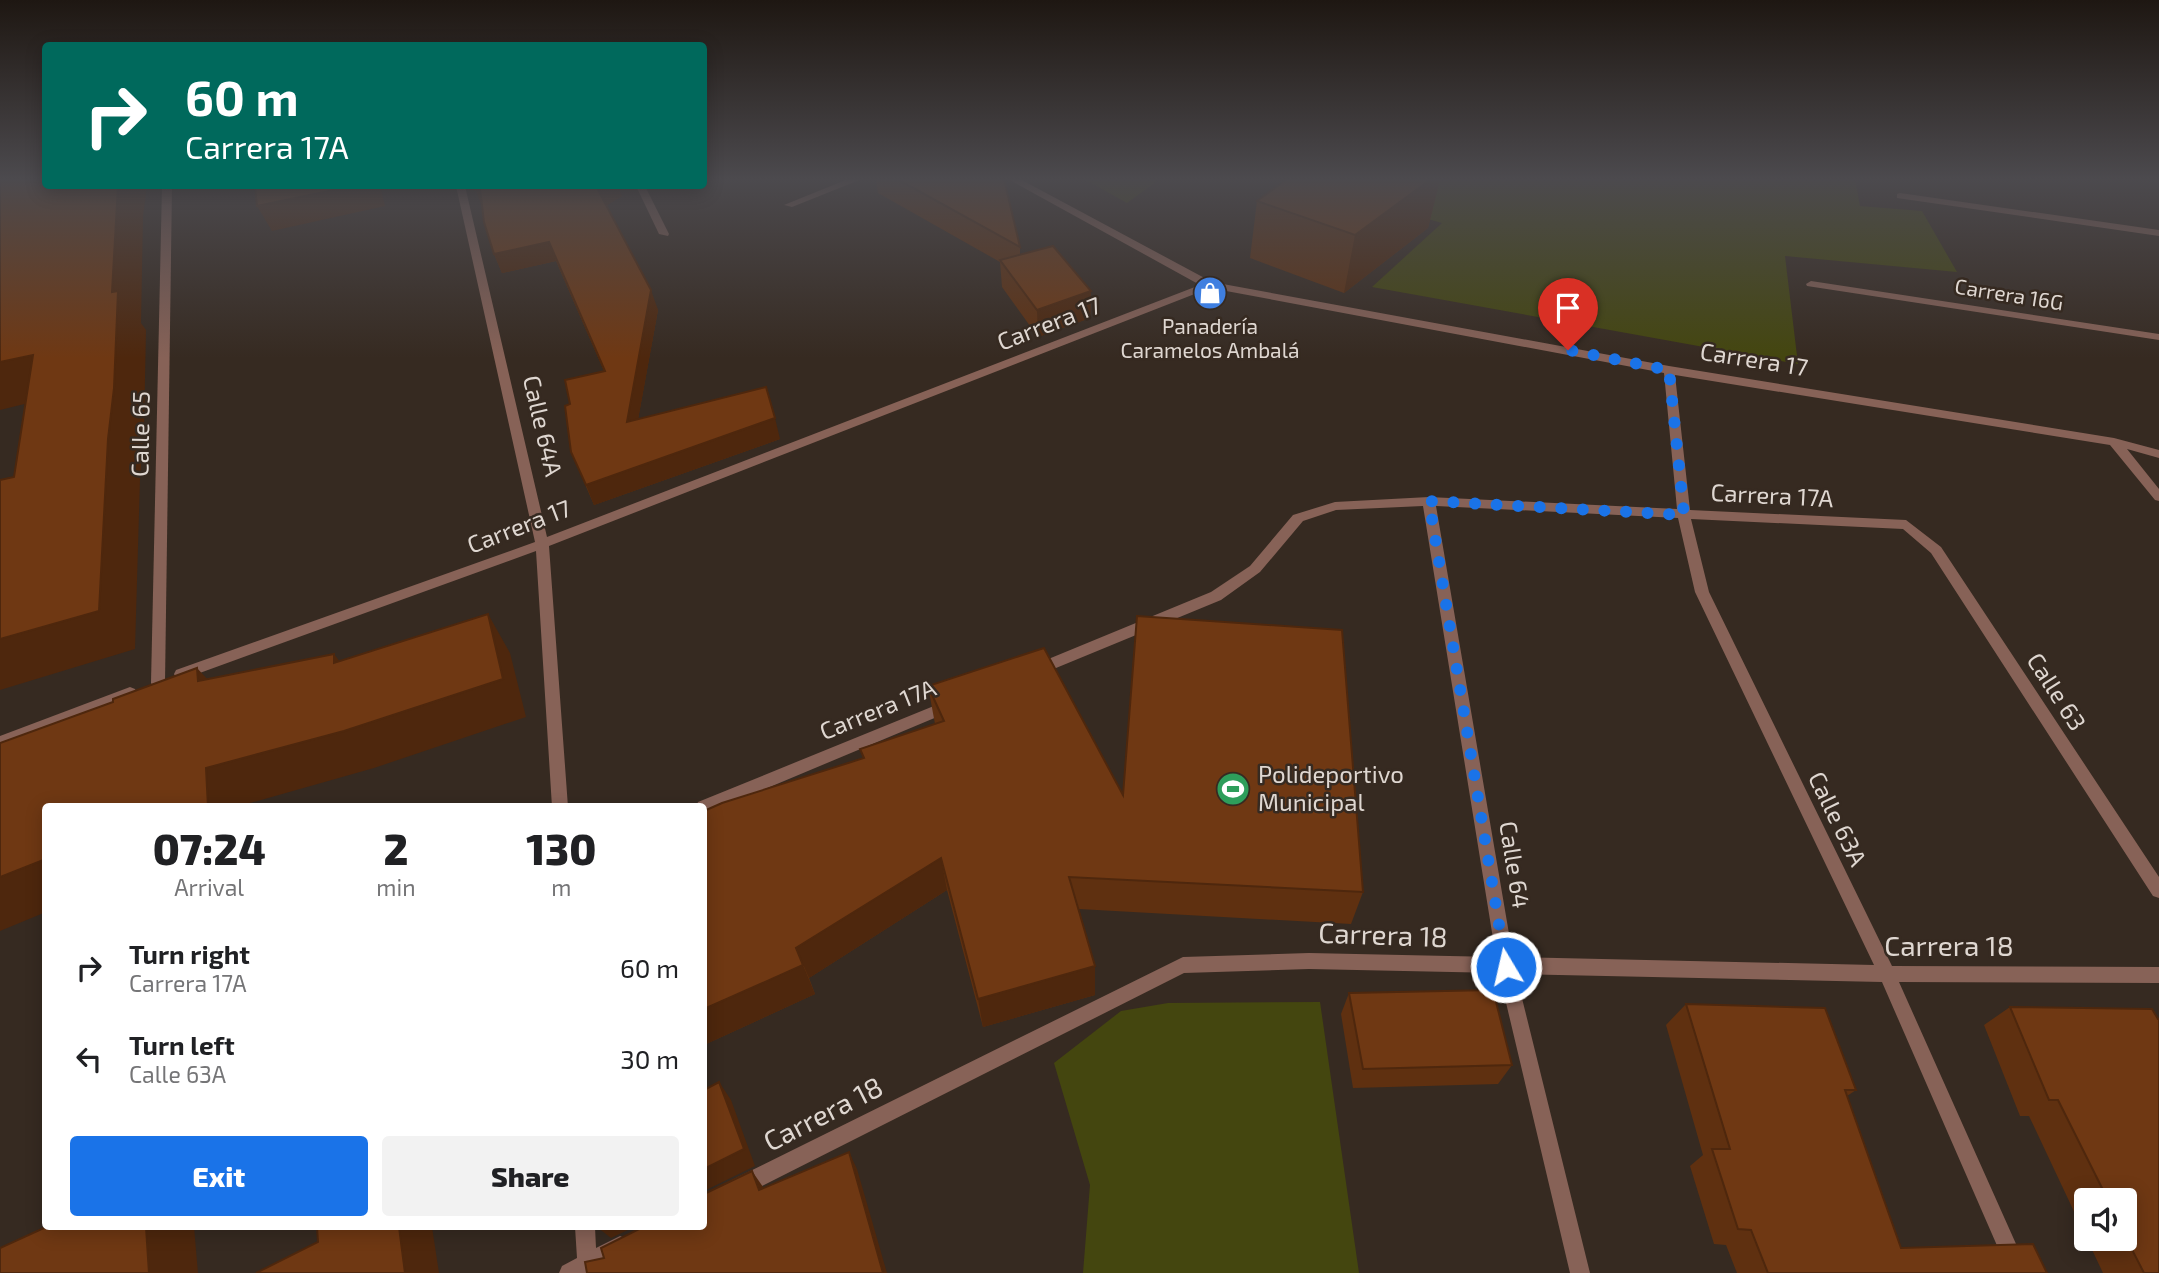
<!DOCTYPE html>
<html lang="en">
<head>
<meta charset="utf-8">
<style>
  body { margin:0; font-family:"Exo 2",sans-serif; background:#f2f2f2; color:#202124; height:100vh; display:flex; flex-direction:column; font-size:26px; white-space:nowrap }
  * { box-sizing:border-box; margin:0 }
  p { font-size:23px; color:#757577 }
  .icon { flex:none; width:38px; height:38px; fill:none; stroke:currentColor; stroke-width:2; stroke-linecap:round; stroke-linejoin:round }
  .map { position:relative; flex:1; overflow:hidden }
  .panel { position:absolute; left:42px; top:803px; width:665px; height:427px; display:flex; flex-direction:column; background:#fff; border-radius:7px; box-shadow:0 4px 18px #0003 }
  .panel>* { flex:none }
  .top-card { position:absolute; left:42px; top:42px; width:665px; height:147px; border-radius:7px; box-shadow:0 4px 18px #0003; background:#00695c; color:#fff; overflow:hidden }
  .controls { position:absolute; left:2074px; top:1188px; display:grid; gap:14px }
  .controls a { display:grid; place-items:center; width:63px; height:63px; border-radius:7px; background:#fff; box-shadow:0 4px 18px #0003; font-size:35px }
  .pin { position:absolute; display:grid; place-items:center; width:60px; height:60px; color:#fff; margin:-72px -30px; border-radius:50% 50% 50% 0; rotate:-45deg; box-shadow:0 0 7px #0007 }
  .pin .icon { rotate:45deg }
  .me { position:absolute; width:77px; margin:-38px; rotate:351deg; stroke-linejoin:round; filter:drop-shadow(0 0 5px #0008) }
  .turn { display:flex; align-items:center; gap:24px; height:147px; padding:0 28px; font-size:32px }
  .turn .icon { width:91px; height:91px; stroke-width:2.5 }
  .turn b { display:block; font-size:49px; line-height:60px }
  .eta { display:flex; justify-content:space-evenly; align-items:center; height:119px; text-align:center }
  .eta b { font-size:42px; font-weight:800; line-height:49px }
  .button { display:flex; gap:14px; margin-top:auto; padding:14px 28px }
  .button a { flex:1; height:80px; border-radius:7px; background:#1a73e8; color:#fff; font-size:28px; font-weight:800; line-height:80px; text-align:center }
  .button a+a { background:#f2f2f2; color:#202124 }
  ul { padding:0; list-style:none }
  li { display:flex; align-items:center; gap:21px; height:91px; padding:0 28px }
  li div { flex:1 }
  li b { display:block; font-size:26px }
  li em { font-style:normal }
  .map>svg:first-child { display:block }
  .green { fill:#44460f }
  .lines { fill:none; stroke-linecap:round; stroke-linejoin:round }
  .minor { fill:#876257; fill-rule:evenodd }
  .wall { fill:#5f3010 }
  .shaded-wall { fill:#4e270d }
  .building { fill:#6f3813; stroke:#4e270d; stroke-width:2 }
  .route { stroke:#1a73e8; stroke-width:12; stroke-dasharray:0 21.6 }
  .labels { text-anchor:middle; stroke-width:5; stroke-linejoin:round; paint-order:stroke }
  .far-street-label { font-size:21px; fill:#dfd7d1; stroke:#362a21 }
  .far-poi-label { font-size:21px; fill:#dfd7d1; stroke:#362a21 }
  .street-label { font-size:24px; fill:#dfd7d1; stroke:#362a21 }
  .poi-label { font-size:24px; fill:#dfd7d1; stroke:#362a21; text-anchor:start }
  .near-street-label { font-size:28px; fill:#dfd7d1; stroke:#362a21 }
</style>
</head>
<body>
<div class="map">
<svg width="2159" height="1273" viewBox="0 0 2159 1273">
  <rect width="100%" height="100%" fill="#362a21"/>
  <g class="green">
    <path d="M1084 179H1160L1127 203Z"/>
    <path d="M1288 179H1855L1860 206 1922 211 1957 272 1785 256 1798 364 1372 287 1442 223Z"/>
    <path d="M1320 1002 1359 1273H1083L1090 1185 1054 1063 1121 1011 1168 1003Z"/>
  </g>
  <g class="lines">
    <g class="minor">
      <path d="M848 179H862L792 207 784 205Z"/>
      <path d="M1008 179H1020L1212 282 1669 366 2114 438 2159 450V458L2127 449 2159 489V501L2155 500 2110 445 1675 375 1690 510 1906 520 1941 547 2159 877V898L2153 896 1931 553 1903 529 1691 519 1709 592 1892 966 2159 967V983L1899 982 2029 1273H2009L1882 982 1516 974 1590 1273H1570L1499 973 1309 969 1184 973 746 1194 739 1197 732 1194 729 1187 732 1180 1183 957 1309 953 1496 957 1423 506 1336 510 1303 521 1260 572 1221 600 1039 675H1029L1027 671 1029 667 1211 592 1250 566 1293 515 1335 502 1429 497 1677 509 1664 373 1210 288 549 546 568 807H552L536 551 186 678H176L174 674 176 670 535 542 456 186H465L547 537 1200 285ZM1436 506 1678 518 1695 592 1874 965 1513 957Z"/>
      <path d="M162 186H172L165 683 163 687H153L151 683Z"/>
      <path d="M636 186H645L669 234 668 236 659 234Z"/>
      <path d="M1900 193 2159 230V236L1897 198V194Z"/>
      <path d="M1811 281 2159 334V340L1807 286 1806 284Z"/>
      <path d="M130 687 135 689 137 693 135 697 0 748V736Z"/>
      <path d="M951 699 956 701 958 705 956 709 710 812 704 814V807H696L698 802Z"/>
      <path d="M575 1227H595L596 1248 620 1236 627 1239 630 1246 627 1253 598 1269 597 1273H559L562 1266 577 1258Z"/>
    </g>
  </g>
  <g class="wall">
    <path d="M876 179H1004L1020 247V255L1091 291 1090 318 1038 337 1002 287 1000 262 878 193Z"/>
    <path d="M1287 179H1440L1428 228 1344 293 1250 258 1257 201Z"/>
    <path d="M622 196 607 205 658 310 638 419 780 439 594 505 571 452 570 404 604 371 556 261 502 273 494 254Z"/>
    <path d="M928 686 1123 795 1363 892 1351 924 1079 909 1095 966V995L983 1027 947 890 809 978 815 994 704 1045V811L863 758 860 749 935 724Z"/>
    <path d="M1349 993 1512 1065 1498 1084 1353 1088 1341 1014Z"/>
    <path d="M1686 1004 1856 1090 1847 1096 1901 1248 2047 1273H1737L1726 1245 1714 1244 1690 1166 1703 1155 1666 1025Z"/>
    <path d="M2010 1007 2158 1019 2159 1273H2103L2087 1239H2124V1200H2086V1237L2029 1116H2020L1984 1025Z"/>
  </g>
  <g class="shaded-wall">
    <path d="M1431 179H1440L1428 228 1344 293 1355 235Z"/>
    <path d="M118 186H147L143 216 141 323 146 330 144 427 140 479 135 649 0 690V639L112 292Z"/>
    <path d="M353 186H380L385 206 272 231 257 206Z"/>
    <path d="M474 186 480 189 483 209Z"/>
    <path d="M601 186H618L622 196 604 207 597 188Z"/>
    <path d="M549 242 556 261 502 273 494 254Z"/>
    <path d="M651 290 658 310 634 442 627 422Z"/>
    <path d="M1091 291 1090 318 1038 337 1037 310Z"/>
    <path d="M33 355 65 394 0 410V362Z"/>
    <path d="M775 418 780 439 594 505 586 485Z"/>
    <path d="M488 614 510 653 526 717 374 768 243 805V807H208L206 768Z"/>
    <path d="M334 654 363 692 334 663Z"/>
    <path d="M197 668 232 706 198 681Z"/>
    <path d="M941 858 947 890 809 978 796 948Z"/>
    <path d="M46 859V912L0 931V877Z"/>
    <path d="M803 965 815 994 704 1045V1009Z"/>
    <path d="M1095 966V995L983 1027 978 999Z"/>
    <path d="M719 1082 731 1100 755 1166 704 1191V1169Z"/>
    <path d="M849 1152 857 1169 887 1273H883Z"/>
    <path d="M752 1171 763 1187 770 1206 759 1190Z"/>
    <path d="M146 1227H194L198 1273H149Z"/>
    <path d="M399 1227H432L439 1273H405Z"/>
    <path d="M597 1227H634L611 1238Z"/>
  </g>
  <g class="building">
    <path d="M0 179H46V186H118L112 292 118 291 114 388 108 439 99 611 0 639V480L14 477 33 355 0 362Z"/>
    <path d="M897 179H1004L1020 247Z"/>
    <path d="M1287 179H1431L1355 235 1257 201Z"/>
    <path d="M255 186H353L257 206Z"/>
    <path d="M474 186H601L597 188 651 290 627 422 766 387 775 418 586 485 571 452 565 406 570 404 565 380 605 371 549 242 494 254 484 222 480 189 475 190Z"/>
    <path d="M1053 246 1091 291 1037 310 1000 260Z"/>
    <path d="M488 614 503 679 344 731 206 768 208 807H46V859L0 877V743L113 702V699L197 668 198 681 334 654V663Z"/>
    <path d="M1137 616 1342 630 1363 892 1069 877 1095 966 978 999 941 858 796 948 803 965 704 1009V811L722 803 864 758 860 749 944 721 928 686 1044 648 1123 795Z"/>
    <path d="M1493 990 1512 1065 1363 1069 1349 993Z"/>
    <path d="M1686 1004 1825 1008 1856 1090H1845L1901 1248 2033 1244 2047 1273H1768L1751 1230 1738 1229 1712 1149H1730Z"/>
    <path d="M2010 1007 2152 1009 2158 1019H2159V1273H2144L2124 1234V1200H2108L2058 1100H2049Z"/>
    <path d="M719 1082 744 1149 704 1169V1090Z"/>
    <path d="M849 1152 883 1273H587L585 1262 604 1258 601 1248 643 1227H704V1194L752 1171 759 1190Z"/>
    <path d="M46 1227H146L149 1273H0V1248Z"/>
    <path d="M317 1227H399L405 1273H256L318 1242Z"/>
  </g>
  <linearGradient id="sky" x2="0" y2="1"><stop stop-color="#1e1712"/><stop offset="0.5" stop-color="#4c4a4e"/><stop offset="1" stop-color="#4c4a4e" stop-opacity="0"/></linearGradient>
  <rect width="2159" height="358" fill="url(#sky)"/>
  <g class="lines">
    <path class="route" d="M1506 967 1429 501 1684 515 1669 370 1568 350"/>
  </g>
  <defs>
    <symbol id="shop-disc" viewBox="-11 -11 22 22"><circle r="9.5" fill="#3f7fe0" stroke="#362a21"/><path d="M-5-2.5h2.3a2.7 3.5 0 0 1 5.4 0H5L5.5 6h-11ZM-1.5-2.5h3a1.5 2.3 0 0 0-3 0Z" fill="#fff"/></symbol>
    <symbol id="stadium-disc" viewBox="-11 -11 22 22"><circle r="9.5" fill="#2e9e5b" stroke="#362a21"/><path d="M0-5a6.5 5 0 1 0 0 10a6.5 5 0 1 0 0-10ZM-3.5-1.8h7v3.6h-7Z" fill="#fff"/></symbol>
  </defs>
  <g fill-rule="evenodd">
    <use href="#shop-disc" x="1191" y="274" width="38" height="38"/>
    <use href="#stadium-disc" x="1214" y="770" width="38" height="38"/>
  </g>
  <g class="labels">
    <g class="far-street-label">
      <text transform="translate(2009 295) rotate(9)" y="7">Carrera 16G</text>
    </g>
    <g class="far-poi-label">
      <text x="1210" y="334">Panadería<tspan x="1210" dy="24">Caramelos Ambalá</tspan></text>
    </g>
    <g class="street-label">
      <text transform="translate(1049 324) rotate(-21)" y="8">Carrera 17</text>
      <text transform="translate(1754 360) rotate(9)" y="8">Carrera 17</text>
      <text transform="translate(542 426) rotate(77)" y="8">Calle 64A</text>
      <text transform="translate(141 434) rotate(-89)" y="8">Calle 65</text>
      <text transform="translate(1772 496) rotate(3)" y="8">Carrera 17A</text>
      <text transform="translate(519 527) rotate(-21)" y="8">Carrera 17</text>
      <text transform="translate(2056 692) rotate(57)" y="8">Calle 63</text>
      <text transform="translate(878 710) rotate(-22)" y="8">Carrera 17A</text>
      <text transform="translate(1837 819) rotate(64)" y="8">Calle 63A</text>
      <text transform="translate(1514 865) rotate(81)" y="8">Calle 64</text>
    </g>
    <g class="poi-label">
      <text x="1258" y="783">Polideportivo<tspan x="1258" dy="28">Municipal</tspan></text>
    </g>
    <g class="near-street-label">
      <text transform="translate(1383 935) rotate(2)" y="10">Carrera 18</text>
      <text x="1949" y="956">Carrera 18</text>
      <text transform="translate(823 1114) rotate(-27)" y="10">Carrera 18</text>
    </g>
  </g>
</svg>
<div class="controls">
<a><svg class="icon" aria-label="sound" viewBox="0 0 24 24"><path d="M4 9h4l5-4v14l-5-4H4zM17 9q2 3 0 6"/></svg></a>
</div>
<div class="pin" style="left:1568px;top:350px;background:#d93025"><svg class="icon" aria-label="arrive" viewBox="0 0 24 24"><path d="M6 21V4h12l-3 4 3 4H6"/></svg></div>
<svg class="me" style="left:1506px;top:967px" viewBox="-20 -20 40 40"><circle r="17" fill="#1a73e8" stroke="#fff" stroke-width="3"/><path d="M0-11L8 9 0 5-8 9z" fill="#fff"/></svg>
<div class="top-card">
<div class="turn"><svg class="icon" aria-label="right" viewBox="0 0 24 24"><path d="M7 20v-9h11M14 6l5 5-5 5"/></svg><div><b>60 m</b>Carrera 17A</div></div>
</div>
<section class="panel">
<div class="eta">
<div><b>07:24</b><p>Arrival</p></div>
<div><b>2</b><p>min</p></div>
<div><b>130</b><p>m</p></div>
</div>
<ul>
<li><svg class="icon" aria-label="right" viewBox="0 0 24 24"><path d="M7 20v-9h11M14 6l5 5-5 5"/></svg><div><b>Turn right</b><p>Carrera 17A</p></div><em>60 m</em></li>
<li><svg class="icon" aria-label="left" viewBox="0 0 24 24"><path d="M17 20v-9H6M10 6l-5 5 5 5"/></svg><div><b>Turn left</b><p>Calle 63A</p></div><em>30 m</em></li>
</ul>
<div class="button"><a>Exit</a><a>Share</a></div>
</section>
</div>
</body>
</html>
